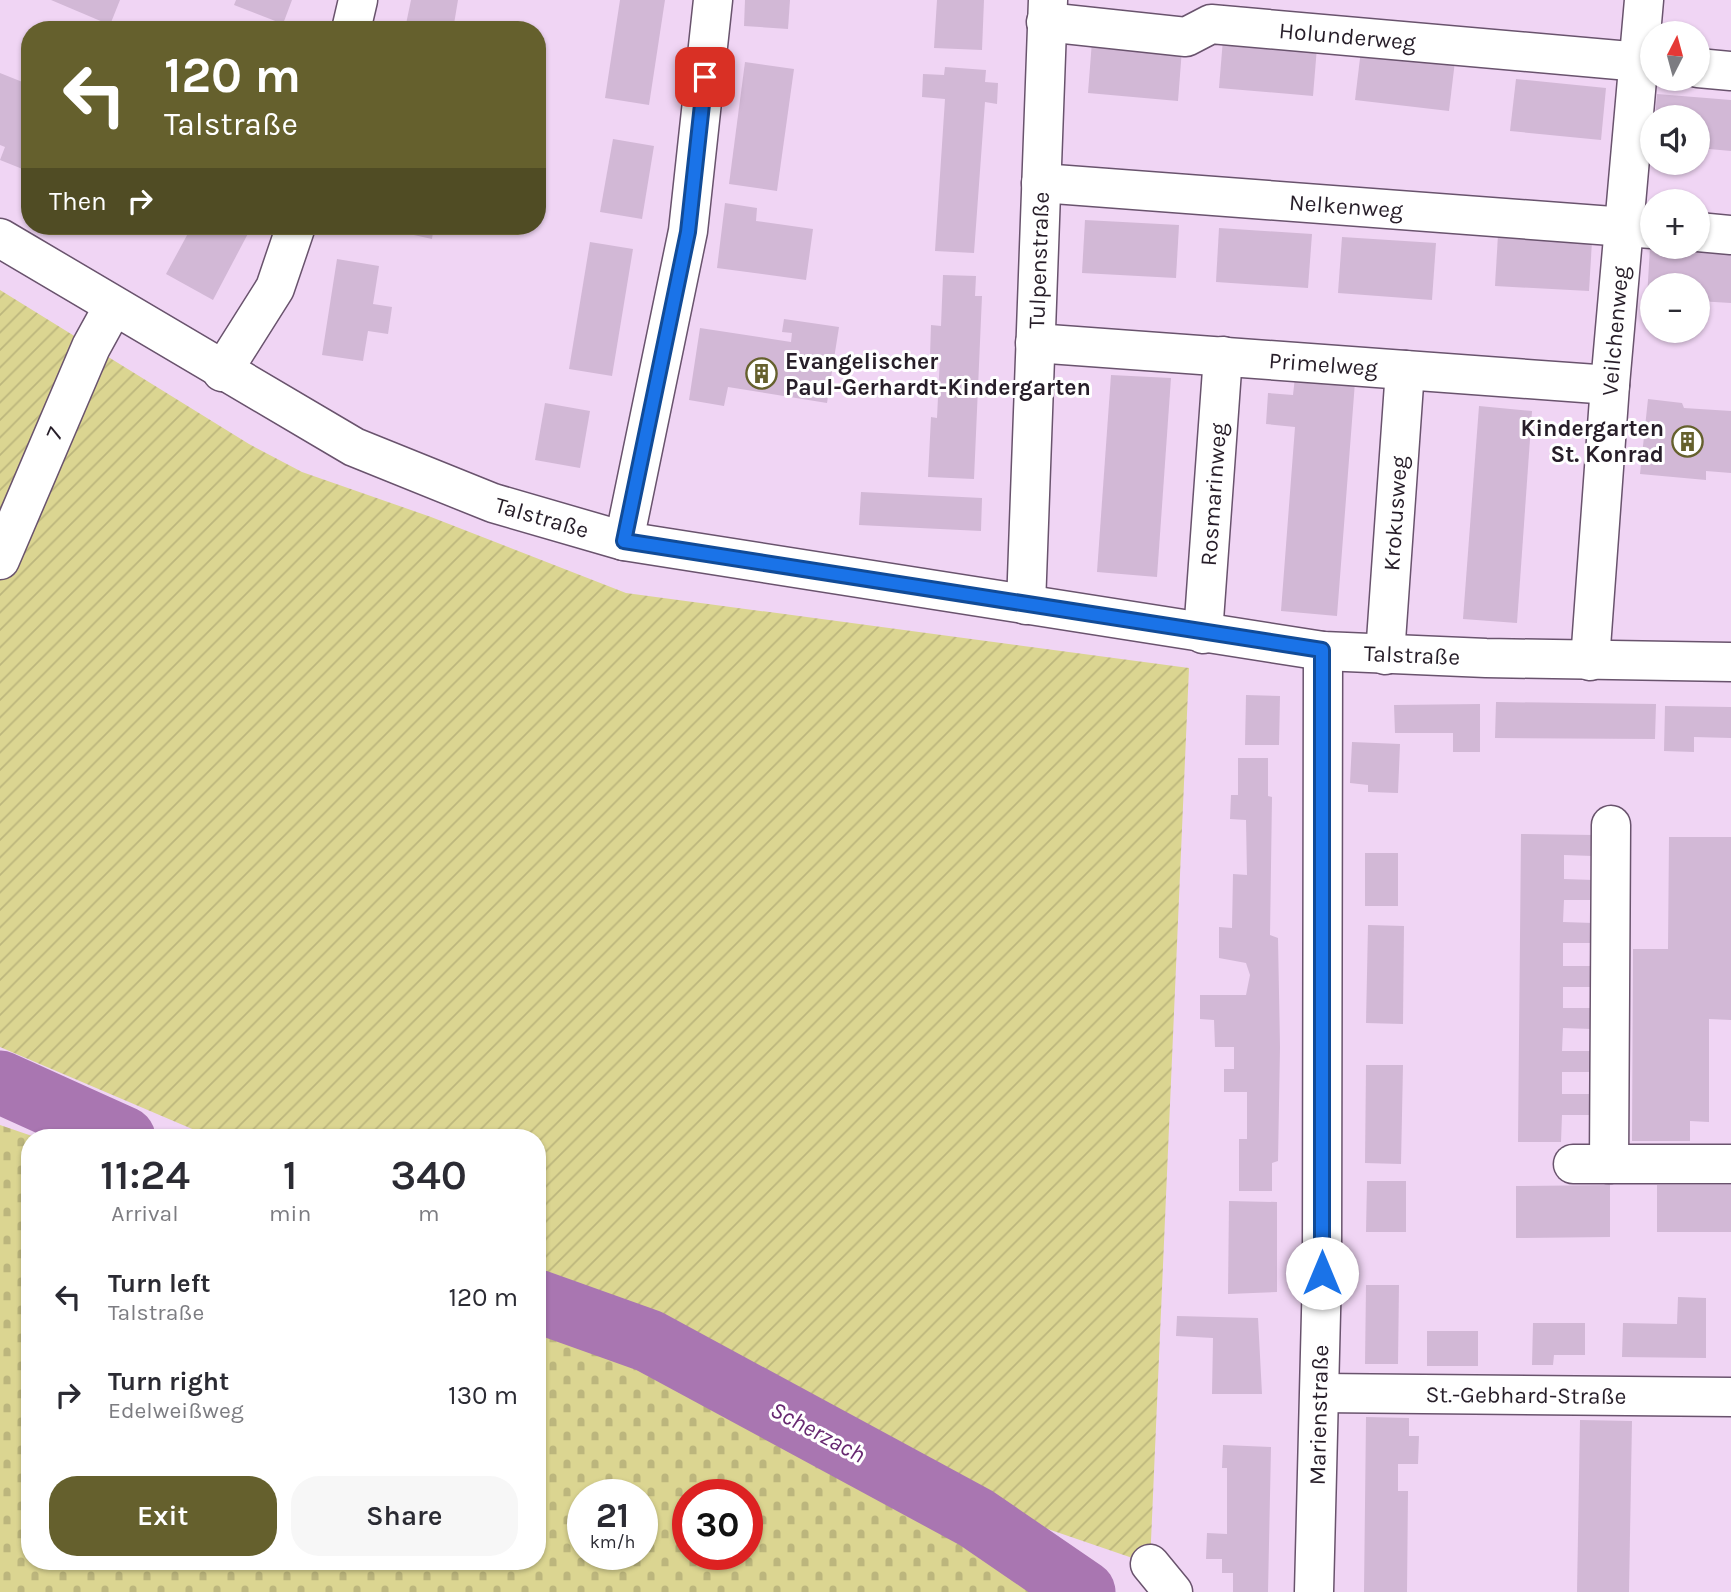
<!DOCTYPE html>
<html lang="en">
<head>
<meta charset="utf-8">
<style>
  body { margin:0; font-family:Karla,sans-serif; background:#f7f7f7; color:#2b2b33; height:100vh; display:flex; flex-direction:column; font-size:26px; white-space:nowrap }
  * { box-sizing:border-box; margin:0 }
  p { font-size:23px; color:#7c7c81 }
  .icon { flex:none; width:38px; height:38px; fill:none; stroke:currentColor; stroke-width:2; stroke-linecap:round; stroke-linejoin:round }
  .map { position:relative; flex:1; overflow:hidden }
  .drawer { position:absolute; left:21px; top:1129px; width:525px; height:441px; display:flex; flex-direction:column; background:#fff; border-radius:28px; box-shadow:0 2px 5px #0004 }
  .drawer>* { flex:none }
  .banner { position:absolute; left:21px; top:21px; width:525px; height:214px; border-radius:28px; box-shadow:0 2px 5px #0004; background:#65602d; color:#fff; overflow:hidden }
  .needle { width:46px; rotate:6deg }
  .fabs { position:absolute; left:1640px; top:21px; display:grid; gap:14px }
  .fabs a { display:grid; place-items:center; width:70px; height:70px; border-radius:50%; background:#fff; box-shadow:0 2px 5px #0004; font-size:35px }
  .speed { position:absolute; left:567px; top:1479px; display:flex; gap:14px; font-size:35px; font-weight:700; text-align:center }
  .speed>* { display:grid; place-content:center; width:91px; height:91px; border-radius:50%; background:#fff; box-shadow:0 2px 5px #0004; line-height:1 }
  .speed small { font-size:18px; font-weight:400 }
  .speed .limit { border:10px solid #d22; background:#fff; color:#111 }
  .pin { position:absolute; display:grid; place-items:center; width:60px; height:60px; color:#fff; margin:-30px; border-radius:14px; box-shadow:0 4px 10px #0006 }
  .me { position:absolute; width:77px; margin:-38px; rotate:0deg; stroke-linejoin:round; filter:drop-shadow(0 0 5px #0008) }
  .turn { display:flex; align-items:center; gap:24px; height:147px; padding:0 28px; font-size:32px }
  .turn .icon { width:91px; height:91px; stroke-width:2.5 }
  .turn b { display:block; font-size:49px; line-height:60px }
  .then { display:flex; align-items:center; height:66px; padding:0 28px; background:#0003; gap:14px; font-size:26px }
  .eta { display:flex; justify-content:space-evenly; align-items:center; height:119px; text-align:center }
  .eta b { font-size:42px; font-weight:600; line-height:49px }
  .action { display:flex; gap:14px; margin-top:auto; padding:14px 28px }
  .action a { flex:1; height:80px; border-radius:28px; background:#65602d; color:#fff; font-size:28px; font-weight:600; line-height:80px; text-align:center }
  .action a+a { background:#f7f7f7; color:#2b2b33 }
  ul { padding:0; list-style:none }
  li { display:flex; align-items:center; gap:21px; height:98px; padding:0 28px }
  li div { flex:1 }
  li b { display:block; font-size:26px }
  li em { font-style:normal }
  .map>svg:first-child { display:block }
  .cemetery { fill:url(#cemetery-stones); fill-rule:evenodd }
  .garden { fill:url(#garden-furrows) }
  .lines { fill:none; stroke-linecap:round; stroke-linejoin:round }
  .river { stroke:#a976b1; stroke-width:63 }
  .building { fill:#d2b8d6 }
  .minor-casing { stroke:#69536d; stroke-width:41 }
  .minor { stroke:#fff; stroke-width:38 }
  .route-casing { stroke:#114b97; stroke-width:18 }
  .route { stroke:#1a73e8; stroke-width:12 }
  .labels { text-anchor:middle; stroke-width:6; stroke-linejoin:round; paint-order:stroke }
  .street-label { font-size:23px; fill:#271e29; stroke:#fff }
  .poi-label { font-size:23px; font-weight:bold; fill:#271e29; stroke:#fff; text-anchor:start }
  .water-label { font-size:24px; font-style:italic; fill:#672871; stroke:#fff }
</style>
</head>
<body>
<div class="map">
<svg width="1731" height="1592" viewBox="0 0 1731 1592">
  <defs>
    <pattern id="cemetery-stones" width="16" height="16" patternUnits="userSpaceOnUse" patternTransform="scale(1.75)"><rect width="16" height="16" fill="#dbd591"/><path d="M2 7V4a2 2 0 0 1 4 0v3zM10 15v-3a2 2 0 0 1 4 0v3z" fill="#bcb67d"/></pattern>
    <pattern id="garden-furrows" width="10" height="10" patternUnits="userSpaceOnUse" patternTransform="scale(1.75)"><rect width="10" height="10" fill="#dbd591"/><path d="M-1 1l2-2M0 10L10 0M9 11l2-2" fill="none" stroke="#bcb67d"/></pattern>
  </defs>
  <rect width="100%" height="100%" fill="#f0d5f4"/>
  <path class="cemetery" d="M0 1125 35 1137 30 1138V1561H537V1318L698 1376 1063 1592H0ZM642 1494V1554H583V1494ZM747 1494V1554H688V1494Z"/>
  <path class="garden" d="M0 290 249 444 302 472 431 517 626 593 1189 668 1150 1564 963 1500 709 1348 537 1276V1138L211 1137 0 1047Z"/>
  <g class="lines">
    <g class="river">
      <path d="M0 1082 124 1138"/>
      <path d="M537 1301 649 1341 976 1518 1084 1592"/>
    </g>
  </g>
  <g class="building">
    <path d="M51 0H120L110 25Z"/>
    <path d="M236 0H292L283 24 234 5Z"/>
    <path d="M411 0H458L453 30 406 24Z"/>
    <path d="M620 0H665L649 105 605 98Z"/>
    <path d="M745 0H790L788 29 744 26Z"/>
    <path d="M937 0H984L982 50 934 48Z"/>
    <path d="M1223 39 1317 47 1313 96 1219 88Z"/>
    <path d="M1092 41 1182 49 1178 101 1088 93Z"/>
    <path d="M1361 50 1455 61 1449 111 1355 100Z"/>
    <path d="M745 62 794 69 777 191 729 184Z"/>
    <path d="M945 67 986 70 985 82 998 83 997 104 985 102 974 253 935 251 945 99 922 97 923 74 944 75Z"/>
    <path d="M0 73 30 85 25 98 30 100V172L0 160 5 147 0 145Z"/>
    <path d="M1516 79 1606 88 1601 140 1510 131Z"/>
    <path d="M1657 94 1731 100V151L1698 148V117H1655Z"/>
    <path d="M613 139 654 146 642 219 600 212Z"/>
    <path d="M725 203 757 208 756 221 813 229 806 280 717 268Z"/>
    <path d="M1085 220 1179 225 1176 278 1082 273Z"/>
    <path d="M192 226H252L213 300 166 274Z"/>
    <path d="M373 226H434L432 239Z"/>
    <path d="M1219 228 1312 234 1308 288 1216 282Z"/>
    <path d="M1498 235 1592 241 1589 291 1495 286Z"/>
    <path d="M1342 237 1436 243 1432 300 1338 293Z"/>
    <path d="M590 242 633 249 612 376 569 369Z"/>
    <path d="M1650 247 1731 250V303L1698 301V285H1652V298H1647Z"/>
    <path d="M337 259 379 266 373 304 392 307 388 334 368 331 363 361 322 355Z"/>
    <path d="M943 275 976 276 975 296H982L974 479 928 477 931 417 937 418 940 356H930L931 325 941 326Z"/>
    <path d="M784 319 839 327 827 403 728 387 724 406 689 400 700 328 791 342 792 333 782 332Z"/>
    <path d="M1111 375 1171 378 1157 577 1097 572Z"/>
    <path d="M1295 377 1355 382 1337 616 1281 611 1295 427 1266 424 1268 393 1293 395Z"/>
    <path d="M1648 399 1682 403 1684 408 1731 411V473L1706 471V480L1640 474Z"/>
    <path d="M545 403 590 411 580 468 535 460Z"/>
    <path d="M1479 406 1532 411 1517 623 1463 619Z"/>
    <path d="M861 492 982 498 981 531 859 525Z"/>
    <path d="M1246 695 1280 696 1279 745H1245Z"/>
    <path d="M1496 702 1656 704 1655 739 1495 738Z"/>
    <path d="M1480 704V752H1453V733H1395L1394 705Z"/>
    <path d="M1665 706 1731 707V738L1694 737V752L1664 751Z"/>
    <path d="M1352 742 1400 744 1398 793 1368 792V785L1350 783Z"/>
    <path d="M1238 758H1268V796L1272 797 1270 935 1278 938 1280 1047 1278 1161 1272 1163V1191H1239V1139H1247V1092H1224V1069H1234V1047H1215L1214 1020 1200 1019V995H1246L1250 975 1246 963 1219 958V927L1232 928 1233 874 1247 875 1246 820 1230 819 1231 795H1238Z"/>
    <path d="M1521 834 1594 835 1593 856 1564 855V879L1594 880 1593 900H1564L1563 922 1593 923V943H1563V966H1592V987H1563V1008H1592V1029L1563 1028 1562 1051H1592V1072H1562V1094H1592V1115H1562L1561 1142H1518Z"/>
    <path d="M1669 837H1731V1020L1709 1019V1122L1690 1121V1141H1632L1633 949H1668Z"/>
    <rect x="1365" y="853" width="33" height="53"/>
    <path d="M1368 925 1404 926 1403 1024 1366 1023Z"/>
    <path d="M1366 1065H1403L1401 1164 1365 1163Z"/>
    <path d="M1367 1181H1406V1232H1366Z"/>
    <path d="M1610 1185V1237L1516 1238V1186Z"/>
    <rect x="1657" y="1185" width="74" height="47"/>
    <path d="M1229 1201 1277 1202V1292L1228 1294Z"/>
    <path d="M1366 1285H1399L1398 1364H1365Z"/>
    <path d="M1678 1297 1706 1298V1358L1622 1357 1623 1323 1677 1324Z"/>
    <path d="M1177 1316 1258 1318 1262 1394H1212L1213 1338 1176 1336Z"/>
    <path d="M1533 1323H1585V1355H1554L1553 1365H1532Z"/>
    <rect x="1427" y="1331" width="51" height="35"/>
    <path d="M1366 1417 1409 1418V1436H1419L1418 1464H1398V1491H1408L1407 1592H1364Z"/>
    <path d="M1580 1420 1632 1421 1629 1592H1577Z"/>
    <path d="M1223 1445 1271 1447 1268 1592H1233V1573H1222V1559H1206L1207 1533 1227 1534V1468H1222Z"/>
  </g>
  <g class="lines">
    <defs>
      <g id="minor">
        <path id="s1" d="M1046 22 1186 37 1211 24 1652 63"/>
        <path d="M351 30 358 0"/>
        <path d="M1698 68 1731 71"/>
        <path id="s2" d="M1041 183 1652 229"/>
        <path d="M1698 232 1731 235"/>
        <path id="s3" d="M0 238 354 447 493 503 624 541 1323 651 1486 658 1731 662"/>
        <path id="s4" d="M1035 343 1610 385"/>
        <path d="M222 372 275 288 296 226"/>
        <path d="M624 541 688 231 713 0"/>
        <path id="s5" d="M0 560 91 347 113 307"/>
        <path id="s6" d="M1026 605 1048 0"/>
        <path id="s7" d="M1203 634 1223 356"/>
        <path id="s8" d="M1385 655 1405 370"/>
        <path id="s9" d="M1590 661 1610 385 1644 0"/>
        <path d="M1573 1164H1731"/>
        <path d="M1609 1164 1611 825"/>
        <path id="s10" d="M1320 1393 1731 1397"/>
        <path d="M1150 1564 1173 1592"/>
        <path id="s11" d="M1314 1592 1322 1273 1323 651"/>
      </g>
    </defs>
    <use href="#minor" class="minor-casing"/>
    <use href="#minor" class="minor"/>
  </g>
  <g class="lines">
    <defs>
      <path id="route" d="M705 77 688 232 624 541 1322 650V1273"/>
    </defs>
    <use href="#route" class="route-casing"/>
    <use href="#route" class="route"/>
  </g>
  <defs>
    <symbol id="building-ring" viewBox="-11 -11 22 22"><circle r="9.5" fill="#fff" stroke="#65602d" stroke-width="1.5"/><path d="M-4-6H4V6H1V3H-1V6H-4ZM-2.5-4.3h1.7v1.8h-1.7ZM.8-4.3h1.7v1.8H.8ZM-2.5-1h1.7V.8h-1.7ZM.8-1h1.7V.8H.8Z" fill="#65602d"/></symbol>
  </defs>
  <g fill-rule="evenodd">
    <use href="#building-ring" x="744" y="356" width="35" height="35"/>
    <use href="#building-ring" x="1670" y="424" width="35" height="35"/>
  </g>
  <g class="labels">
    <g class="street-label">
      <text dy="8" stroke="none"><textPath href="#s1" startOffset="306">Holunderweg</textPath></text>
      <text dy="8" stroke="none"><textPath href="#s2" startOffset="306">Nelkenweg</textPath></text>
      <text dy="8" stroke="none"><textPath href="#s6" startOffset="345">Tulpenstraße</textPath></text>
      <text dy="8" stroke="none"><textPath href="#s9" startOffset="331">Veilchenweg</textPath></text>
      <text dy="8" stroke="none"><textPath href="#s4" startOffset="289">Primelweg</textPath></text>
      <text dy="8" stroke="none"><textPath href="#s5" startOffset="138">7</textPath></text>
      <text dy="8" stroke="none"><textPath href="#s7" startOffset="140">Rosmarinweg</textPath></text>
      <text dy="8" stroke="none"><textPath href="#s8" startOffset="142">Krokusweg</textPath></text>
      <text dy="8" stroke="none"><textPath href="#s3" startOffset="612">Talstraße</textPath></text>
      <text dy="8" stroke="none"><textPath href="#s3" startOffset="1494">Talstraße</textPath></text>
      <text dy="8" stroke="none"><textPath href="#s10" startOffset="206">St.-Gebhard-Straße</textPath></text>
      <text dy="8" stroke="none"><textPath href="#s11" startOffset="177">Marienstraße</textPath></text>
    </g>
    <g class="poi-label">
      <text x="785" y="369">Evangelischer<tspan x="785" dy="26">Paul-Gerhardt-Kindergarten</tspan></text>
      <text x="1664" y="436" text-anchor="end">Kindergarten<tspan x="1664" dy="26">St. Konrad</tspan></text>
    </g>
    <g class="water-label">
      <text transform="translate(818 1432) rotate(28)" y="8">Scherzach</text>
    </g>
  </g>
</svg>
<div class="fabs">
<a><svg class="needle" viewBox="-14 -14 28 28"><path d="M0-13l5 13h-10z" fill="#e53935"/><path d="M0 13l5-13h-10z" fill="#7c7c81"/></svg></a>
<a><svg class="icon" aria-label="sound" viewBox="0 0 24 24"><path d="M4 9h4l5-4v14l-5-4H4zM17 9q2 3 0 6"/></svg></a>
<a>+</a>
<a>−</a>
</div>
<div class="speed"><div>21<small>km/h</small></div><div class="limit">30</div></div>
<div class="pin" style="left:705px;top:77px;background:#d93025"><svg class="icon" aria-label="arrive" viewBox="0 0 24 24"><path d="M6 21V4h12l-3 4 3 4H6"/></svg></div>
<svg class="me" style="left:1322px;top:1273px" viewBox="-20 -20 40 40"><circle r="19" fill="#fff"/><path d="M0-13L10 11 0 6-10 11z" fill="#1a73e8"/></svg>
<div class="banner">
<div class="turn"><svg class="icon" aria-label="left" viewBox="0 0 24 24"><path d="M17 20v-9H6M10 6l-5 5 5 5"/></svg><div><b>120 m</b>Talstraße</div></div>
<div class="then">Then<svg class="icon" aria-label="right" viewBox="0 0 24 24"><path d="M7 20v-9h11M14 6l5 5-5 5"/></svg></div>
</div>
<section class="drawer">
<div class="eta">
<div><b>11:24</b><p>Arrival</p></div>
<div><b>1</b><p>min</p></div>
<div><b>340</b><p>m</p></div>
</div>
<ul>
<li><svg class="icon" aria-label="left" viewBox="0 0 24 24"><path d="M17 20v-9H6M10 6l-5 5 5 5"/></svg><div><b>Turn left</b><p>Talstraße</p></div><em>120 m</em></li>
<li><svg class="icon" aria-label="right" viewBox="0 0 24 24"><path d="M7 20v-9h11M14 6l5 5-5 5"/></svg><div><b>Turn right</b><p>Edelweißweg</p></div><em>130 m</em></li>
</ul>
<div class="action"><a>Exit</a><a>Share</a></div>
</section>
</div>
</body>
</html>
